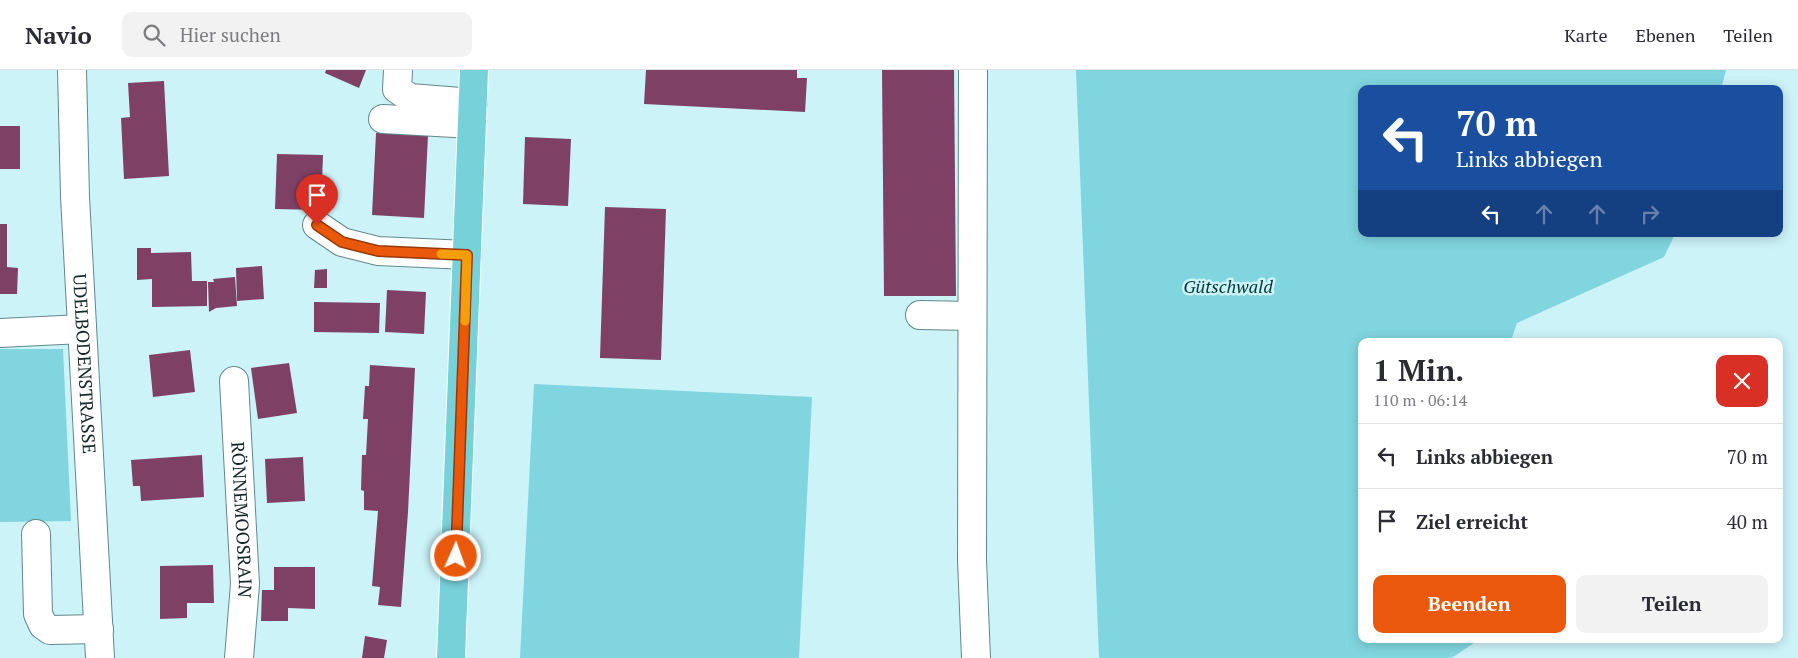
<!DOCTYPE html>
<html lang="de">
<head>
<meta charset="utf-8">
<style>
  body { margin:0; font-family:"PT Serif",serif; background:#f2f2f3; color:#2b2b33; height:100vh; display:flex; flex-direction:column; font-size:19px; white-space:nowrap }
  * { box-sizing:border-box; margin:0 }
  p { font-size:16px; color:#7c7c81 }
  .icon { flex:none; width:28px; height:28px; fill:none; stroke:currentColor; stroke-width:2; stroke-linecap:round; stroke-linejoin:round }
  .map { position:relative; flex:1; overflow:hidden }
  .sheet { position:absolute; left:1358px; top:268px; width:425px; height:305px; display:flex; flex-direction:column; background:#fff; border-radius:10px; box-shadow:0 2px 12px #0003 }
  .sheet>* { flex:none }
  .guide { position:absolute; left:1358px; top:15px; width:425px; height:152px; border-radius:10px; box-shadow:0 2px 12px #0003; background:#1a4fa0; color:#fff; overflow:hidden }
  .pin { position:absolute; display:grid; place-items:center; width:42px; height:42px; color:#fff; margin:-51px -21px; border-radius:50% 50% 50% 0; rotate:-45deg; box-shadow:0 0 5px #0007 }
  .pin .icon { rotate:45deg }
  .me { position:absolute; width:55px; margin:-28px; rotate:2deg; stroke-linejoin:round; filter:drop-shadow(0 0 4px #0008) }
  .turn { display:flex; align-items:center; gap:18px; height:105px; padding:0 15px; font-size:22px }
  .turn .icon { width:65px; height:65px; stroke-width:2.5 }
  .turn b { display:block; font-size:35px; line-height:42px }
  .lanes { display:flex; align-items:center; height:48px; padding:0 15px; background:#0003; justify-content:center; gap:25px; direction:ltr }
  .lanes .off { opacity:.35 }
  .round { display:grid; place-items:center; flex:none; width:52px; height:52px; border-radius:10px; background:#f2f2f3 }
  .summary { display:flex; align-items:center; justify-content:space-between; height:85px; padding:0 15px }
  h1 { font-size:30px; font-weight:600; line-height:38px }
  .cta { display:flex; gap:10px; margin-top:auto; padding:10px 15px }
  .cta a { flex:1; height:58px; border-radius:10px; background:#ea580c; color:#fff; font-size:20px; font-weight:600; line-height:58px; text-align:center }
  .cta a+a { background:#f2f2f3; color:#2b2b33 }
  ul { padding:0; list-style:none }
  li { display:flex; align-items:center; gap:15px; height:65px; padding:0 15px; border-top:1px solid #e1e1e2 }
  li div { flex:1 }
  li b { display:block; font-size:19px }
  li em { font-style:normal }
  header { display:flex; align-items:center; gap:30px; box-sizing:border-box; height:70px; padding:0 25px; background:#fff; border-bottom:1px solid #e1e1e2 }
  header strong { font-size:24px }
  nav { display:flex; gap:28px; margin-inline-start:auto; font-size:18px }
  .search { width:350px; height:45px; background:#f2f2f3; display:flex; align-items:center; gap:12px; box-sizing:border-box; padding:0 18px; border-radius:10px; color:#7c7c81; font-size:19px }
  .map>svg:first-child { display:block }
  .green { fill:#81d5df }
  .building { fill:#7e4165 }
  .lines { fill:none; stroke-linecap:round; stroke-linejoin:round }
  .minor-casing { stroke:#62878b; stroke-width:30 }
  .major-casing { stroke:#fff; stroke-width:30 }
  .minor { stroke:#fff; stroke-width:28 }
  .major { stroke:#77d1d9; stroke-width:28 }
  .route-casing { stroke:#983908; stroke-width:12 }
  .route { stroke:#ea580c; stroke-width:9 }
  .slow { stroke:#f59e0b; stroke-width:9 }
  .labels { text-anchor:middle; stroke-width:5; stroke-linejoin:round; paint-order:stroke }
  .park-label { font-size:18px; font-style:italic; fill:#03373b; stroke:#cbf3f8 }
  .street-label { font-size:18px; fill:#162527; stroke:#cbf3f8 }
</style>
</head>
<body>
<header>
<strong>Navio</strong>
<div class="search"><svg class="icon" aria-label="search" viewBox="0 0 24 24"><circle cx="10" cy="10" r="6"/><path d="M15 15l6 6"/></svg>Hier suchen</div>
<nav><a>Karte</a><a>Ebenen</a><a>Teilen</a></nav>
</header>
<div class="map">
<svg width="1798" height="588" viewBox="0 0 1798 588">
  <rect width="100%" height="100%" fill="#cbf3f8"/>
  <g class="green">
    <path d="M1076 0H1726L1721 19H1361V164H1675L1664 187 1517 253 1511 271H1361V569H1480L1453 587 1448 588H1099Z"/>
    <path d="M0 279H63L71 451 0 452Z"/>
    <path d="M534 314 812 327 799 588H520Z"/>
  </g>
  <g class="building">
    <path d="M326 0H366L359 18 325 3Z"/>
    <path d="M646 0H797V8H807L805 42 644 34Z"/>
    <path d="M882 0H954L956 226H884Z"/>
    <path d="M164 11 169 106 124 109 121 48 130 47 128 13Z"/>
    <rect x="0" y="56" width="20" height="43"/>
    <path d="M376 63 428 65 424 148 372 145Z"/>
    <path d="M525 67 571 69 568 136 523 134Z"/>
    <path d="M277 84 323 85 321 140 275 139Z"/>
    <path d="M605 137 666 139 661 290 600 288Z"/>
    <path d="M0 154H7V197L18 198 17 224H0Z"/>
    <path d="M137 178H151V183L191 182 192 211H207V236L152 237V209L137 210Z"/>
    <path d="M262 196 264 229 237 231 236 198Z"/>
    <path d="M327 199V218H314L315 200Z"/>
    <path d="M235 207 237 236 216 238 209 242 208 212H214L213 209Z"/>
    <path d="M387 220 426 222 424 264 385 262Z"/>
    <path d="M314 232 380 233 379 263 314 262Z"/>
    <path d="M190 280 195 322 153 327 149 285Z"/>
    <path d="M289 293 297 343 258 349 251 298Z"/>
    <path d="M370 295 415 298 408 442 401 537 378 535 380 517 372 516 378 441 364 440V421L361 420 362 385H366L368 349H363L365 316H369Z"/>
    <path d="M202 385 204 427 141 431 140 416H133L131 390Z"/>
    <path d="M303 387 305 431 267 433 265 389Z"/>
    <path d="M213 495 214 533H187V548L160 549V496Z"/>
    <path d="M274 497H315V539L288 538V551H261L262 520H274Z"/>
    <path d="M365 566 387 570 384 588H362Z"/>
  </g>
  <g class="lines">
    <defs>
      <g id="minor">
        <path id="s1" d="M72 0 75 127 100 588"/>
        <path d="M398 0 397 19 410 28 473 33"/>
        <path d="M973 0 972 490 976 588"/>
        <path d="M383 49 472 54"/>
        <path d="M317 155 342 172 378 181 467 185"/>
        <path d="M920 245 972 246"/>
        <path d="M0 263 82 259"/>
        <path id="s2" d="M234 311 245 514 239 588"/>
        <path d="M36 464 38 544 43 555 50 560 99 559"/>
      </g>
      <path id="major" d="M451 588 474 0"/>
    </defs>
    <use href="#minor" class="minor-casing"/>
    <use href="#major" class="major-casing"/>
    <use href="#minor" class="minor"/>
    <use href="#major" class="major"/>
  </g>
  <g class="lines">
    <defs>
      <path id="route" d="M317 155 342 172 378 181 467 185 456 486"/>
    </defs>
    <use href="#route" class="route-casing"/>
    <use href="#route" class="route"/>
    <path class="slow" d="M441 184 467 185 465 251"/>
  </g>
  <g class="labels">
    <g class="park-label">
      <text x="1228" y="223">Gütschwald</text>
    </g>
    <g class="street-label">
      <text dy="6" stroke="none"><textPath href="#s1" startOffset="294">UDELBODENSTRASSE</textPath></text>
      <text dy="6" stroke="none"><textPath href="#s2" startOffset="139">RÖNNEMOOSRAIN</textPath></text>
    </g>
  </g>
</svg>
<div class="pin" style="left:317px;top:155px;background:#d93025"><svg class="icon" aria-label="arrive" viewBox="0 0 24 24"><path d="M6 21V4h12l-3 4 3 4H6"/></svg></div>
<svg class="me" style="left:456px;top:486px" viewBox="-20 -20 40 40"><circle r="17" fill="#ea580c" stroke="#fff" stroke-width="3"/><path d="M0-11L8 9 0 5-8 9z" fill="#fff"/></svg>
<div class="guide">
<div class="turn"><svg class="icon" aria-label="left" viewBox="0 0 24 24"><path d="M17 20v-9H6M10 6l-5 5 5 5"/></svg><div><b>70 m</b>Links abbiegen</div></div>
<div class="lanes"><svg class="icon" aria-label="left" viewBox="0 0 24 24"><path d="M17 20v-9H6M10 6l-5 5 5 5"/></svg><svg class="icon off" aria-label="ahead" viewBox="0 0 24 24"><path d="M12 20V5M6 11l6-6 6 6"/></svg><svg class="icon off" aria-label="ahead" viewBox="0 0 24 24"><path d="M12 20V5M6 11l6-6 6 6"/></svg><svg class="icon off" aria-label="right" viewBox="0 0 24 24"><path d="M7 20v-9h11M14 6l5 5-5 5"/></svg></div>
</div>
<section class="sheet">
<div class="summary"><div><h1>1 Min.</h1><p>110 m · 06:14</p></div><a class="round" style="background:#d93025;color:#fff"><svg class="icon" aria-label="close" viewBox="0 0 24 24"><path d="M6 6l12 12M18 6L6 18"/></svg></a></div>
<ul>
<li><svg class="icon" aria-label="left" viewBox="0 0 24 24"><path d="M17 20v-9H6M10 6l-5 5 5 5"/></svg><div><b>Links abbiegen</b></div><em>70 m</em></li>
<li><svg class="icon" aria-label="arrive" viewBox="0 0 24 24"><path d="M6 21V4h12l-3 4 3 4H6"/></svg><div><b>Ziel erreicht</b></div><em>40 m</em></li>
</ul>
<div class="cta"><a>Beenden</a><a>Teilen</a></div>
</section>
</div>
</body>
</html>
